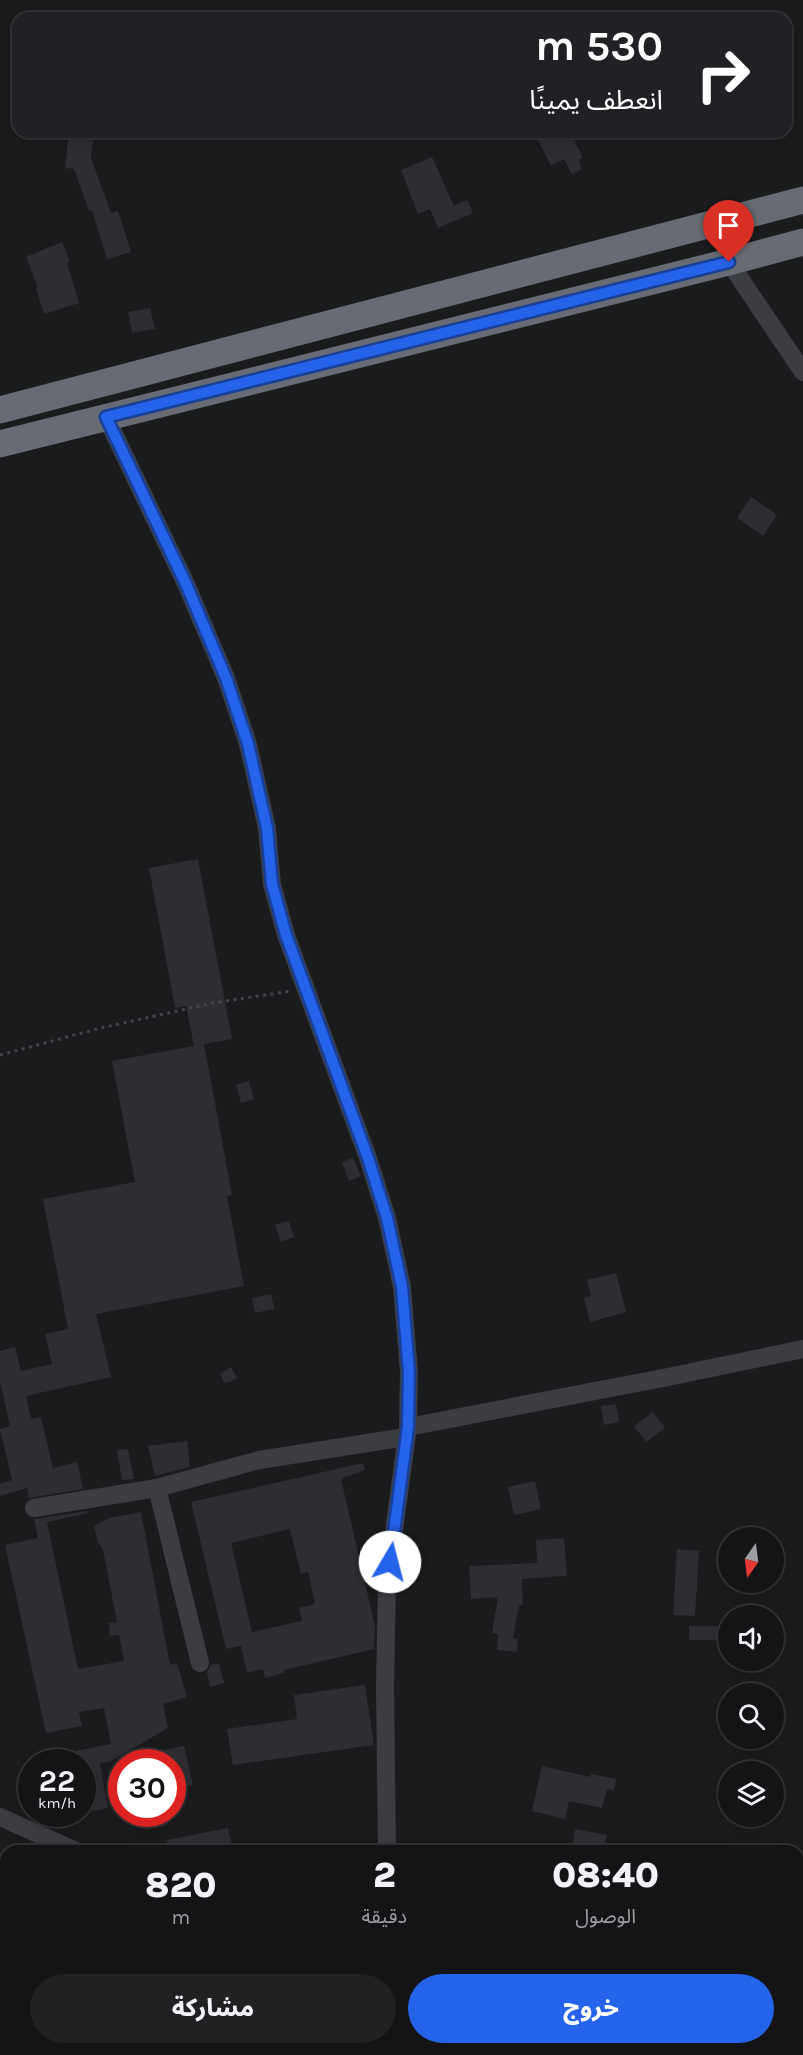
<!DOCTYPE html>
<html lang="ar">
<head>
<meta charset="utf-8">
<style>
  body { margin:0; font-family:Karla,"Noto Sans Arabic",sans-serif; background:#212123; color:#f1f3f6; direction:rtl; height:100vh; display:flex; flex-direction:column; font-size:22px; white-space:nowrap }
  * { box-sizing:border-box; margin:0 }
  p { font-size:20px; color:#9d9ea1 }
  .icon { flex:none; width:33px; height:33px; fill:none; stroke:currentColor; stroke-width:2; stroke-linecap:round; stroke-linejoin:round }
  .map { position:relative; flex:1; overflow:hidden; direction:ltr }
  .sheet { position:absolute; left:0px; top:1845px; width:804px; height:210px; display:flex; flex-direction:column; background:#141416; border-radius:18px 18px 0 0; box-shadow:0 3px 15px #0003,0 0 0 2px #333335; direction:rtl }
  .sheet>* { flex:none }
  .hud { position:absolute; left:12px; top:12px; width:780px; height:126px; border-radius:18px; box-shadow:0 3px 15px #0003,0 0 0 2px #333335; direction:rtl; background:#202124; color:#fff; overflow:hidden }
  .needle { width:39px; rotate:194deg }
  .buttons { position:absolute; left:718px; top:1527px; display:grid; gap:12px }
  .buttons a { display:grid; place-items:center; width:66px; height:66px; border-radius:50%; background:#141416; box-shadow:0 3px 15px #0003,0 0 0 2px #333335; font-size:30px }
  .speed { position:absolute; left:18px; top:1749px; display:flex; gap:12px; font-size:30px; font-weight:700; text-align:center }
  .speed>* { display:grid; place-content:center; width:78px; height:78px; border-radius:50%; background:#141416; box-shadow:0 3px 15px #0003,0 0 0 2px #333335; line-height:1 }
  .speed small { font-size:15px; font-weight:400 }
  .speed .limit { border:9px solid #d22; background:#fff; color:#111 }
  .pin { position:absolute; display:grid; place-items:center; width:51px; height:51px; color:#fff; margin:-62px -26px; border-radius:50% 50% 50% 0; rotate:-45deg; box-shadow:0 0 6px #0007 }
  .pin .icon { rotate:45deg }
  .me { position:absolute; width:66px; margin:-33px; rotate:8deg; stroke-linejoin:round; filter:drop-shadow(0 0 4px #0008) }
  .turn { display:flex; align-items:center; gap:21px; height:126px; padding:0 30px; font-size:27px }
  .turn .icon { width:78px; height:78px; stroke-width:2.5 }
  .turn b { display:block; font-size:42px; line-height:51px }
  .eta { display:flex; justify-content:space-evenly; align-items:center; height:102px; text-align:center }
  .eta b { font-size:36px; font-weight:800; line-height:42px }
  .primary-button { display:flex; gap:12px; margin-top:auto; padding:12px 30px }
  .primary-button a { flex:1; height:69px; border-radius:36px; background:#2563eb; color:#fff; font-size:24px; font-weight:800; line-height:69px; text-align:center }
  .primary-button a+a { background:#212123; color:#f1f3f6 }
  .map>svg:first-child { display:block }
  .building { fill:#2d2e31; fill-rule:evenodd }
  .lines { fill:none; stroke-linecap:round; stroke-linejoin:round }
  .path { stroke:#424449; stroke-width:3; stroke-dasharray:3 4.5; stroke-linecap:butt }
  .minor { stroke:#3c3d42; stroke-width:18 }
  .highway { stroke:#686b73; stroke-width:27 }
  .route-casing { stroke:#184099; stroke-width:15 }
  .route { stroke:#2563eb; stroke-width:10 }
</style>
</head>
<body>
<div class="map">
<svg width="803" height="2055" viewBox="0 0 803 2055">
  <rect width="100%" height="100%" fill="#1a1b1d"/>
  <g class="building">
    <path d="M69 132H94L91 158 111 213 118 211 131 252 107 259 92 210 89 211 74 169 65 168Z"/>
    <path d="M534 132H570L583 158 578 160 582 169 572 174 564 159 551 166Z"/>
    <path d="M432 157 454 206 467 200 473 213 438 228 430 209 418 214 401 170Z"/>
    <path d="M62 242 70 262 67 263 79 303 44 314 36 288 38 287 26 257Z"/>
    <path d="M150 308 155 329 132 333 128 312Z"/>
    <path d="M751 497 777 515 763 536 737 518Z"/>
    <path d="M198 859 232 1039 204 1044 232 1195 227 1196 244 1286 96 1314 111 1377 26 1396 31 1419 41 1417 53 1468 77 1462 83 1489 29 1498 27 1488 0 1496V1484L12 1480 0 1429 10 1426 0 1381V1351L15 1347 21 1371 52 1364 45 1334 68 1329 43 1199 135 1182 112 1061 194 1046 186 1006 175 1008 149 868Z"/>
    <path d="M249 1081 254 1099 241 1103 236 1085Z"/>
    <path d="M353 1158 361 1176 349 1181 342 1162Z"/>
    <path d="M289 1221 294 1237 281 1242 275 1225Z"/>
    <path d="M616 1273 626 1312 590 1322 584 1298 591 1296 587 1280Z"/>
    <path d="M271 1294 274 1309 255 1313 252 1298Z"/>
    <path d="M231 1367 237 1378 225 1384 220 1374Z"/>
    <path d="M616 1404 619 1422 604 1425 601 1406Z"/>
    <path d="M653 1412 665 1428 646 1442 634 1426Z"/>
    <path d="M187 1441 190 1467 155 1476 148 1446Z"/>
    <path d="M128 1449 134 1479 122 1480 117 1450Z"/>
    <path d="M363 1463 365 1470 341 1479 375 1626 374 1649 284 1670V1673L265 1678 263 1669 247 1673 241 1646 226 1649 191 1502ZM290 1529 301 1574 308 1572 315 1604 299 1608 302 1621 252 1632 231 1543Z"/>
    <path d="M535 1481 541 1509 514 1515 508 1487Z"/>
    <path d="M88 1511V1513L47 1522 78 1669 124 1661 119 1635 110 1636 109 1623 117 1622 103 1550 97 1540 94 1526 109 1518 141 1512 170 1665 177 1663 187 1697 163 1704 168 1728 111 1761 100 1763 108 1808 82 1813V1762H45L44 1757 111 1744 104 1708 79 1712 82 1726 46 1733 5 1545 38 1538 34 1519Z"/>
    <path d="M564 1538 567 1576 522 1579 523 1605H519L513 1638 518 1639 517 1652 497 1650 498 1634 492 1633 498 1597 471 1599 469 1566 537 1563 536 1540Z"/>
    <path d="M677 1549 699 1551 695 1616 673 1615Z"/>
    <rect x="689" y="1626" width="40" height="14"/>
    <path d="M219 1663 224 1683 210 1687 207 1672 211 1665Z"/>
    <path d="M365 1685 374 1745 233 1765 227 1729 297 1719 294 1695Z"/>
    <path d="M184 1746 193 1785 172 1789V1762H131L130 1757Z"/>
    <path d="M542 1766 590 1777 591 1774 616 1779 614 1790 607 1789 602 1808 569 1801 565 1819 532 1811Z"/>
    <path d="M228 1828 233 1851H169L167 1840Z"/>
    <path d="M575 1829 607 1835 604 1851H571Z"/>
  </g>
  <g class="lines">
    <path class="path" d="M0 1055 101 1028 213 1003 291 991"/>
    <g class="minor">
      <path d="M729 262 803 372"/>
      <path d="M106 417 186 584 226 678 248 744 267 828 272 884 286 935 368 1158 387 1218 402 1287 409 1372 408 1427 668 1377 803 1349"/>
      <path d="M157 1488 200 1663"/>
      <path d="M34 1508 157 1488 259 1460 406 1437"/>
      <path d="M0 1817 76 1851"/>
      <path d="M387 1851 385 1686 387 1583 408 1427"/>
      <path d="M380 2049 389 2055"/>
      <path d="M406 2049 407 2055"/>
      <path d="M579 2049 586 2055"/>
      <path d="M124 2055 135 2049"/>
    </g>
    <g class="highway">
      <path d="M0 410 803 200"/>
      <path d="M0 444 729 262 803 242"/>
    </g>
  </g>
  <g class="lines">
    <defs>
      <path id="route" d="M390 1562 408 1427 409 1372 402 1287 387 1218 368 1158 286 935 272 884 267 828 248 744 226 678 186 584 106 417 729 262"/>
    </defs>
    <use href="#route" class="route-casing"/>
    <use href="#route" class="route"/>
  </g>
</svg>
<div class="buttons">
<a><svg class="needle" viewBox="-14 -14 28 28"><path d="M0-13l5 13h-10z" fill="#e53935"/><path d="M0 13l5-13h-10z" fill="#9d9ea1"/></svg></a>
<a><svg class="icon" aria-label="sound" viewBox="0 0 24 24"><path d="M4 9h4l5-4v14l-5-4H4zM17 9q2 3 0 6"/></svg></a>
<a><svg class="icon" aria-label="search" viewBox="0 0 24 24"><circle cx="10" cy="10" r="6"/><path d="M15 15l6 6"/></svg></a>
<a><svg class="icon" aria-label="layers" viewBox="0 0 24 24"><path d="M12 4l9 5-9 5-9-5zM3 14l9 5 9-5"/></svg></a>
</div>
<div class="speed"><div>22<small>km/h</small></div><div class="limit">30</div></div>
<div class="pin" style="left:729px;top:262px;background:#d93025"><svg class="icon" aria-label="arrive" viewBox="0 0 24 24"><path d="M6 21V4h12l-3 4 3 4H6"/></svg></div>
<svg class="me" style="left:390px;top:1562px" viewBox="-20 -20 40 40"><circle r="19" fill="#fff"/><path d="M0-13L10 11 0 6-10 11z" fill="#2563eb"/></svg>
<div class="hud">
<div class="turn"><svg class="icon" aria-label="right" viewBox="0 0 24 24"><path d="M7 20v-9h11M14 6l5 5-5 5"/></svg><div><b>530 m</b>انعطف يمينًا</div></div>
</div>
<section class="sheet">
<div class="eta">
<div><b>08:40</b><p>الوصول</p></div>
<div><b>2</b><p>دقيقة</p></div>
<div><b>820</b><p>m</p></div>
</div>
<div class="primary-button"><a>خروج</a><a>مشاركة</a></div>
</section>
</div>
</body>
</html>
